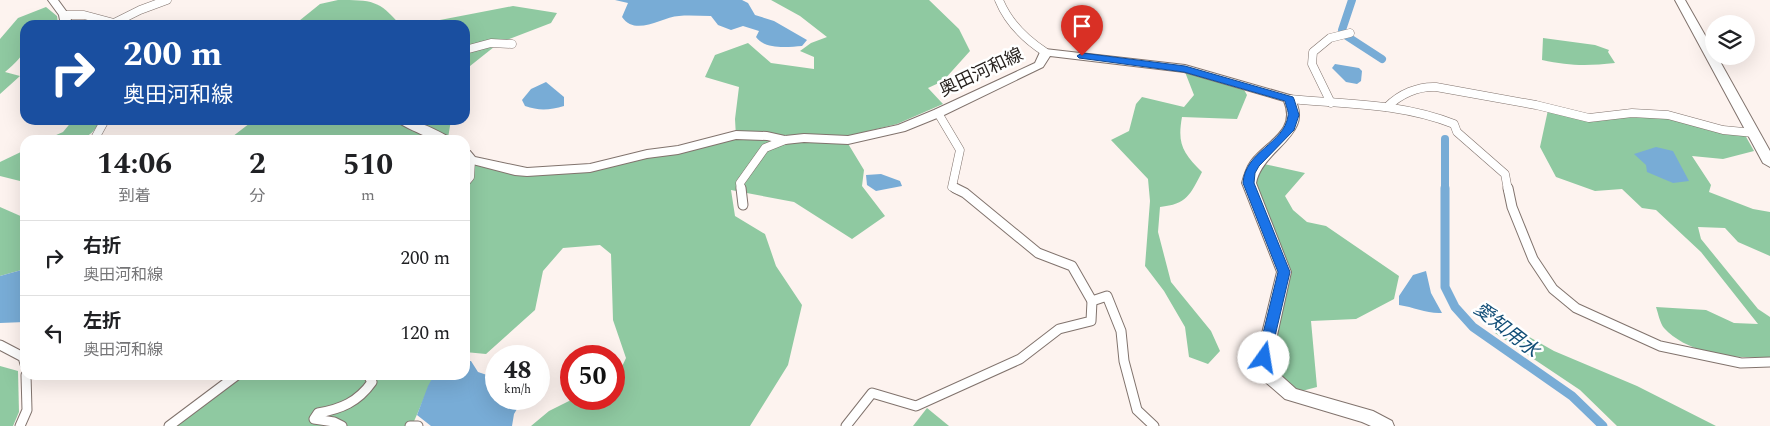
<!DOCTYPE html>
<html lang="ja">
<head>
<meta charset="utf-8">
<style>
  body { margin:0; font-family:Spectral,"Noto Sans JP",serif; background:#f2f2f2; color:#202124; height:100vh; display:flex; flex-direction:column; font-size:19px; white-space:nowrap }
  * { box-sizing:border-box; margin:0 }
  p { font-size:16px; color:#757577 }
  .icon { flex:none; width:28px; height:28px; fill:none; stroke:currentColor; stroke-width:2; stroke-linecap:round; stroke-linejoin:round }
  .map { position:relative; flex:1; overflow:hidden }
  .panel { position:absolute; left:20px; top:135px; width:450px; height:245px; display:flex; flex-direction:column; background:#fff; border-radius:15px; box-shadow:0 5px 20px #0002 }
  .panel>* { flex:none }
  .hud { position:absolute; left:20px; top:20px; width:450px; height:105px; border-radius:15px; box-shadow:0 5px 20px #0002; background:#1a4fa0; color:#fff; overflow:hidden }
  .controls { position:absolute; left:1705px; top:15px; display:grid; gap:10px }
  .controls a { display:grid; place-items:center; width:50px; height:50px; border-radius:50%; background:#fff; box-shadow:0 5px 20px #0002; font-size:25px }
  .speed { position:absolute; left:485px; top:345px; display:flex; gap:10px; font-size:25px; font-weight:700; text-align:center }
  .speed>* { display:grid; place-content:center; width:65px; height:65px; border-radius:50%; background:#fff; box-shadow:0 5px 20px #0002; line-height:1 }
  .speed small { font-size:12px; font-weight:400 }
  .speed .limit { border:8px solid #d22; background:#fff; color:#111 }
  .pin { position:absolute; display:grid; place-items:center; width:42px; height:42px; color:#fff; margin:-51px -21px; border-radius:50% 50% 50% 0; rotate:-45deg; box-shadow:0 0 5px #0007 }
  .pin .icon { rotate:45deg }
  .me { position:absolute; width:55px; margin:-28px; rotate:13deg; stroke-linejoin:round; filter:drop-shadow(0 0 4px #0008) }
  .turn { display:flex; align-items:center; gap:18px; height:105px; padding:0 20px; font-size:22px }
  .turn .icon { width:65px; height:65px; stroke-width:2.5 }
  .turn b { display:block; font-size:35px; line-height:42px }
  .eta { display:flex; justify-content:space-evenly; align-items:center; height:85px; text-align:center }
  .eta b { font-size:30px; font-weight:700; line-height:35px }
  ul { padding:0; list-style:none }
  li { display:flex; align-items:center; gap:15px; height:75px; padding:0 20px; border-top:1px solid #e0e0e0 }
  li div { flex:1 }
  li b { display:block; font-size:19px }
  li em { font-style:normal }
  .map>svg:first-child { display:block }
  .forest { fill:#8fc9a1 }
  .water { fill:#78acd6 }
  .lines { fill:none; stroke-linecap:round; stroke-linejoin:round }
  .canal-far1 { stroke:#78acd6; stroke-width:8 }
  .canal { stroke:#78acd6; stroke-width:9 }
  .street-far1-casing { stroke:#81736d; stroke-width:9 }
  .street-casing { stroke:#81736d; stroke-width:11 }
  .secondary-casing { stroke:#81736d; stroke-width:2 }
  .street-far1 { stroke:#fff; stroke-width:8 }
  .street { stroke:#fff; stroke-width:9 }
  .secondary { fill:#fff; fill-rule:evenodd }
  .route { fill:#1a73e8; stroke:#114b97 }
  .labels { text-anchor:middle; stroke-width:5; stroke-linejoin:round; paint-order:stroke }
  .street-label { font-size:18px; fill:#251f1c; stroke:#fff }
  .water-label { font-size:19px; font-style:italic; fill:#124e77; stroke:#fff }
</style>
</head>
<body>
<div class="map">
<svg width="1770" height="426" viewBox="0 0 1770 426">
  <rect width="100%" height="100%" fill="#fdf3ef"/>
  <g class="forest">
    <path d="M338 0C372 0 379 0 400 25H294L320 4Z"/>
    <path d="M771 0H929L959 29 970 51 943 81 928 88 943 104 897 124 844 137 864 170 862 186 885 216 852 239 794 202 731 190 735 216 765 234 776 266 802 305 788 365 750 426H531L549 411 573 399H614V377L618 375 626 358 613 320 611 254 600 245 563 248 543 271 535 310 486 354 465 352V160L513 174H562L590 171 646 157 736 137 735 119 739 87 705 77 715 55 748 43 771 63 814 69V57L800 51 811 43 827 37 800 16Z"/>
    <path d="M513 6 557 13 551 23 499 43 465 70V25H414Z"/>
    <path d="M46 7 57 16 58 23 55 25H25C25 53 27 53 5 72L20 76 0 94V39L18 18Z"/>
    <path d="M1543 38 1595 45 1609 50 1608 52 1615 63C1588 66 1569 66 1542 60Z"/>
    <path d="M1185 72 1243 88 1247 95 1237 119 1182 117C1177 144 1183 153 1202 172 1190 195 1187 204 1160 207L1158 232 1171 282 1211 331 1220 351 1208 364 1189 357 1185 327 1164 291 1145 266 1150 201 1148 179 1111 140 1129 131 1136 104 1142 97 1184 107 1194 95Z"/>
    <path d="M1548 110 1591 122 1634 115 1683 120 1707 130 1745 135 1754 151 1723 159 1692 156 1711 185 1709 192 1753 209 1770 212V256L1738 242 1725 228 1698 227 1701 239 1758 309 1770 317V357C1736 359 1689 355 1664 328 1660 323 1658 313 1656 307L1706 310 1734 323 1758 324 1701 252 1656 210 1642 208 1622 189 1595 191 1556 177 1540 147Z"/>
    <path d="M73 120H100C89 146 69 140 45 140L63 132Z"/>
    <path d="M254 120H451L448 138 449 140H228Z"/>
    <path d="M25 150V178L20 181 0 176V162Z"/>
    <path d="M1260 163 1305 173 1285 196 1293 210 1307 222 1326 226 1399 276 1394 299 1356 319 1311 321 1317 387 1298 392 1277 377 1269 357 1289 274 1252 184Z"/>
    <path d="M0 207 25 218V269L0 276Z"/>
    <path d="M1503 322 1554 351 1637 386 1716 426H1617L1580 390 1495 333Z"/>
    <path d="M0 366 18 371 19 412 13 426H0Z"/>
    <path d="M248 375H434L412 426H175L233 381Z"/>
    <path d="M927 408 949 426H913Z"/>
  </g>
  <g class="water">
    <path d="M615 0H742L748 3 755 15 774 21 807 40 802 46C788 47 765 50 756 37L759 31 743 26 731 30 718 25 711 16C700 16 689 15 679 16 661 17 636 37 622 17L628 3Z"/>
    <path d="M1335 64 1359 68 1362 71 1361 81 1357 84 1346 82 1332 68Z"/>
    <path d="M546 82 564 97V106C550 110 539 111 525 106L522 100 531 89Z"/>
    <path d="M1656 147 1673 151 1689 181 1673 183 1647 172 1646 165 1634 154Z"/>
    <path d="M881 174 900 181 902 186 876 191 867 185 866 175Z"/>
    <path d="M25 269V322L0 323V276Z"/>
    <path d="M1426 271 1431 293 1442 313C1427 314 1414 307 1399 305V296L1413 275Z"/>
    <path d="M465 361H471L478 372 496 378V399H523L514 414 512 426H431L417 415 428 386 434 375H465Z"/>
  </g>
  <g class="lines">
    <g class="canal-far1">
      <path d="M1352 0 1342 30 1345 35 1382 59"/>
      <path d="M1445 190V139"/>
    </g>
    <path class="canal" d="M1445 188V287L1455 307 1473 327 1572 396 1603 426"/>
    <defs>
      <g id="street-far1">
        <path d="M999 0C1008 22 1025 39 1045 52"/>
        <path d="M64 15H84L114 23 140 10 167 0"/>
        <path d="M465 50 491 43 512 44"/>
        <path d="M1289 99C1345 104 1401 103 1454 124L1457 132 1505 174 1508 190"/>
        <path d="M1331 103 1312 64 1313 52 1330 38 1350 33"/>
        <path d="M1387 107C1400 94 1418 86 1436 87L1536 105 1589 118 1632 113 1668 115 1723 130 1754 133"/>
        <path d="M938 113 960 150 952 187 958 190"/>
        <path d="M94 140 105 120"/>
        <path d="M465 183 470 177 471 160"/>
        <path d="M741 190 740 183 765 148 785 140"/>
      </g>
      <g id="street">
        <path d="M741 188 743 205"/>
        <path d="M1508 188 1512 207 1533 259 1553 289 1576 308 1660 346 1741 363 1770 362"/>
        <path d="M1092 301 1107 296 1121 331 1124 361 1137 410 1154 426"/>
        <path d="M0 345 23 357 25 364"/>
        <path d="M20 426 27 410 26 375"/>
        <path d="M169 426 237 375"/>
        <path d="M342 426 334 422 314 419 318 413C341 409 358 402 372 382L368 375"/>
        <path d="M410 426H418"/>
        <path d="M846 426 872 393 916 406 1020 359 1059 329 1091 321 1092 301 1072 266 1038 253 965 193 955 188"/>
      </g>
      <g id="secondary">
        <path d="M48 0H58L69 15 73 25H61L59 15Z"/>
        <path d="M1675 0H1685L1714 51V56H1717L1770 151V167L1763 163Z"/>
        <path d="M1045 49 1185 65 1293 96C1317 135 1263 148 1256 183L1291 272 1272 358 1276 371 1296 389 1373 411 1392 421 1394 426H1371L1362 422 1285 399 1263 380 1261 375 1256 358 1277 272 1242 183C1244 175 1246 168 1251 161 1266 141 1297 131 1284 101L1184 72 1050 56 1043 67 942 116 905 131 848 144 804 142 785 144 767 140 736 139 678 154 647 158 590 172 527 176 515 175 465 162V150L470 151 475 157 527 168 590 164 647 150 678 146 736 131 767 132 785 136 804 134 848 136 898 125 934 110 1035 63 1041 50Z"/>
        <path d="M394 120C418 120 429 126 449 137L451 140C446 140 439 141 435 140 430 139 395 122 394 120Z"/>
      </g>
    </defs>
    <use href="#street-far1" class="street-far1-casing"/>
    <use href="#street" class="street-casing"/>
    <use href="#secondary" class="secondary-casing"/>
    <use href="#street-far1" class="street-far1"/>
    <use href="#street" class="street"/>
    <use href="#secondary" class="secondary"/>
  </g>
  <path class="route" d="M1082 53 1185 66 1293 97 1294 99 1299 115 1294 130 1259 166 1255 173 1254 183 1290 272 1269 362 1264 363 1259 362 1257 358 1278 272 1243 183C1245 151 1284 144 1288 116 1289 112 1286 106 1285 101L1184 72 1079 58 1077 56Z"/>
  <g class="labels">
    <g class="street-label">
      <text transform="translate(981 72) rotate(-25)" y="6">奥田河和線</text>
    </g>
    <g class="water-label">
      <text transform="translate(1507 329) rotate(38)" y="7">愛知用水</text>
    </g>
  </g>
</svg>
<div class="controls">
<a><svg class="icon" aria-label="layers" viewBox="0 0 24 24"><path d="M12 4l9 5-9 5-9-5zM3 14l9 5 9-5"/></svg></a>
</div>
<div class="speed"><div>48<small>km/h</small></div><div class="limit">50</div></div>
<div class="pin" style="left:1082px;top:56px;background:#d93025"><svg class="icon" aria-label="arrive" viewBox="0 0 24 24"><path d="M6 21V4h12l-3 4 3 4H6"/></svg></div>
<svg class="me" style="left:1264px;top:358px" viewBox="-20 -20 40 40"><circle r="19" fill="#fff"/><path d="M0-13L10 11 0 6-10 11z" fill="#1a73e8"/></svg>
<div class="hud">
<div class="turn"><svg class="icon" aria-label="right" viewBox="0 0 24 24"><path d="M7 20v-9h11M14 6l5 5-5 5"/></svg><div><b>200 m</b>奥田河和線</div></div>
</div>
<section class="panel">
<div class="eta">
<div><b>14:06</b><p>到着</p></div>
<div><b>2</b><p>分</p></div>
<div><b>510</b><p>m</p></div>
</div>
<ul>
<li><svg class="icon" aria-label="right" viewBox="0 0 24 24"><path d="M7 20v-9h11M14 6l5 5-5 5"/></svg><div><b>右折</b><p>奥田河和線</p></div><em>200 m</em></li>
<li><svg class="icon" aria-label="left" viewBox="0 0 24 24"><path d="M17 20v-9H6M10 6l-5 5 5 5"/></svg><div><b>左折</b><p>奥田河和線</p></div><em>120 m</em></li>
</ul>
</section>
</div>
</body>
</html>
